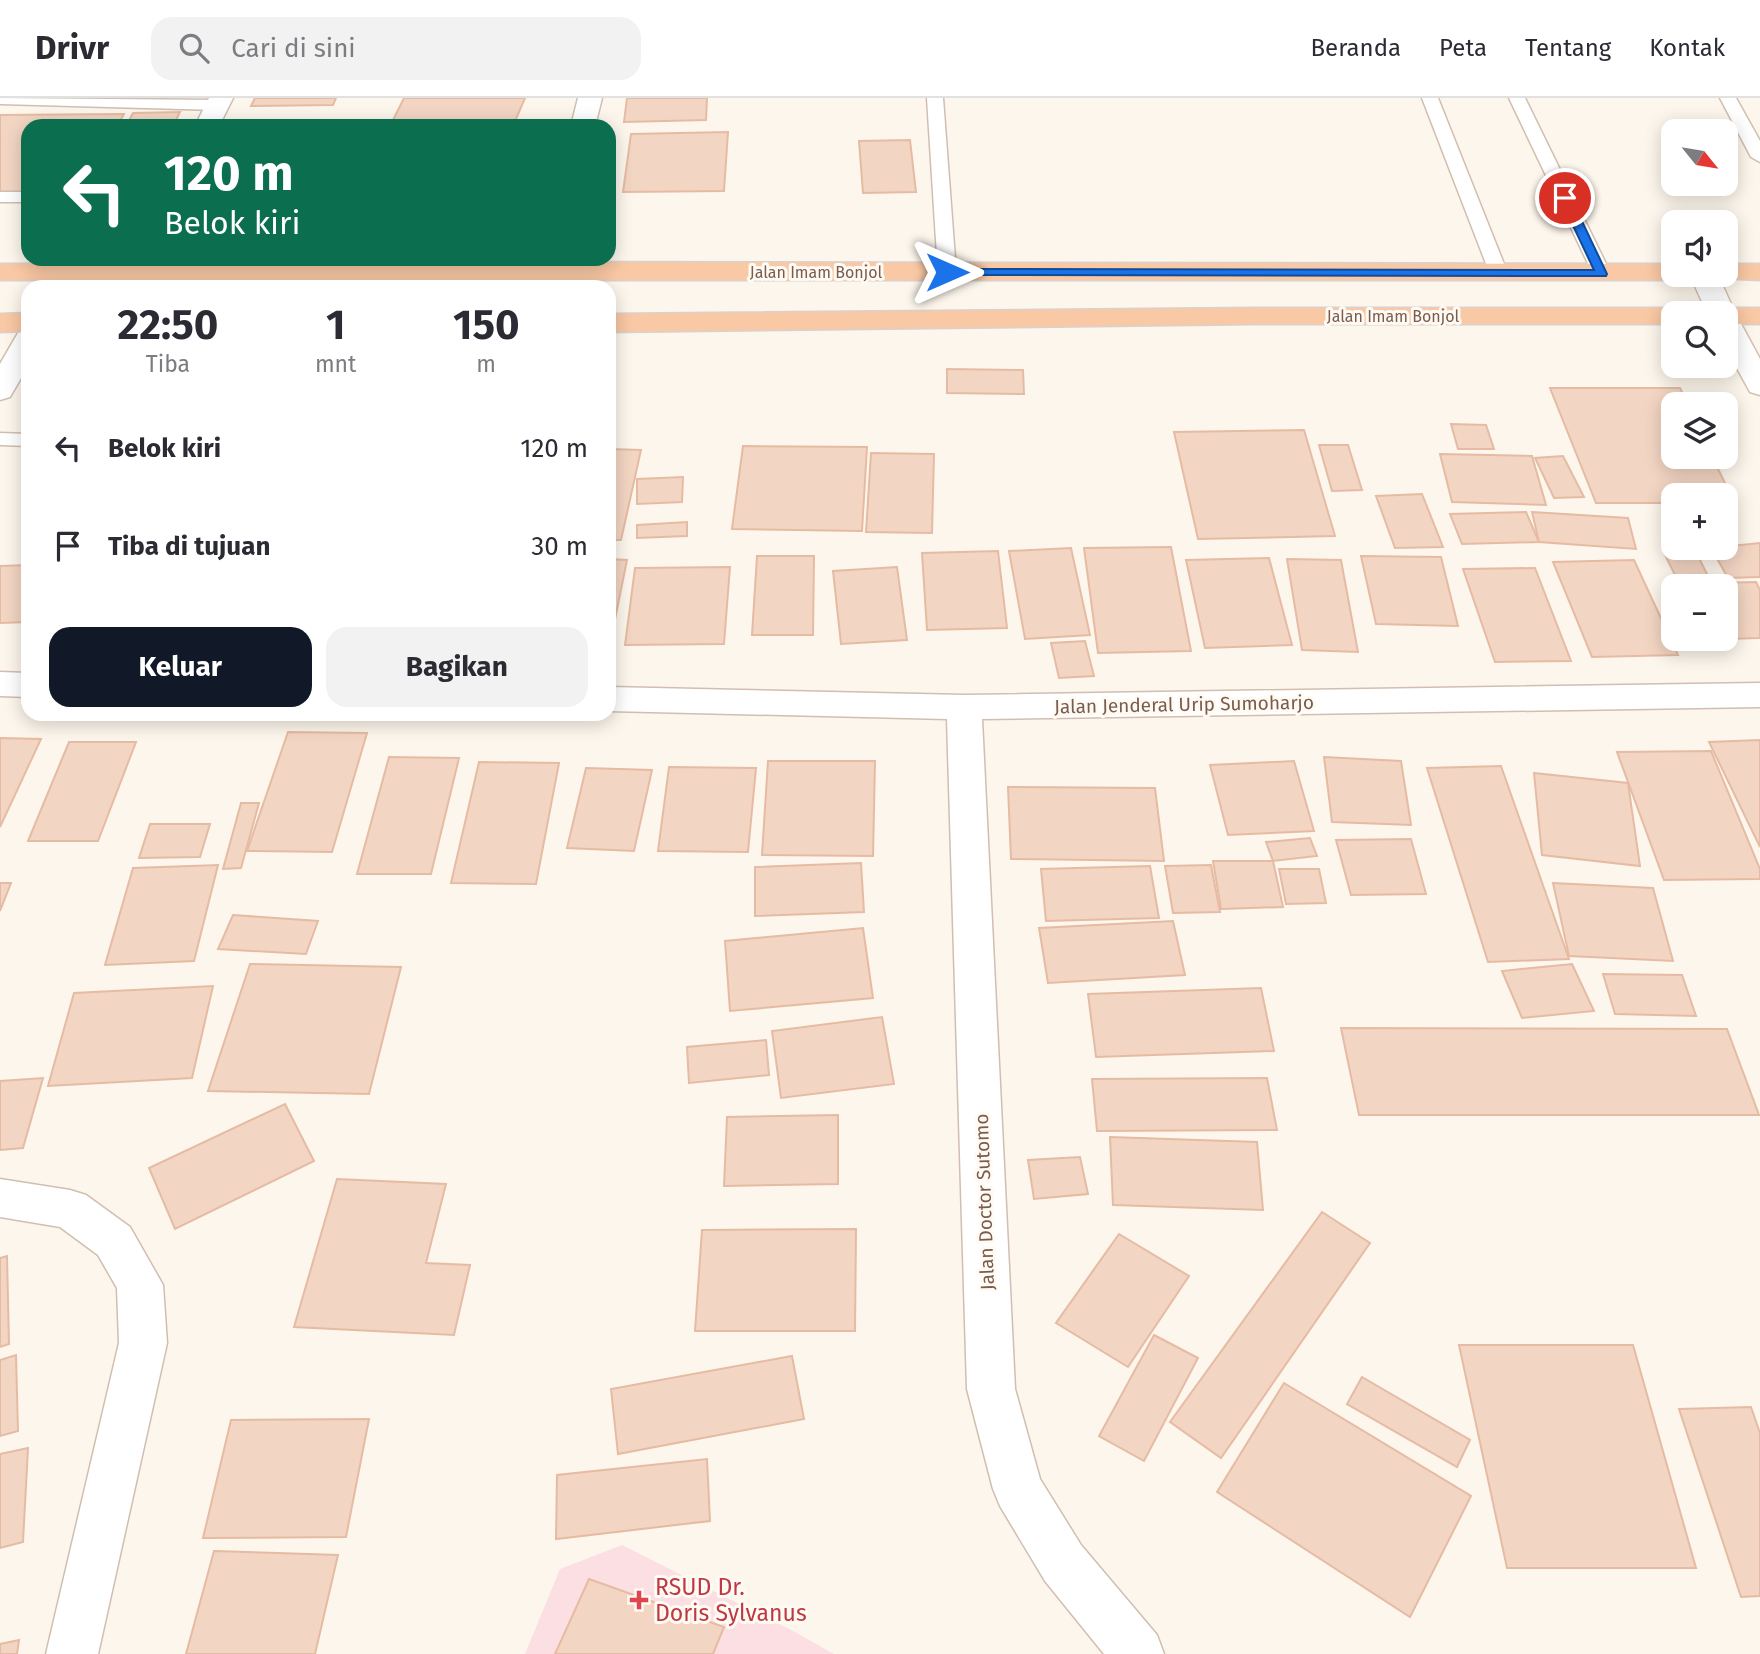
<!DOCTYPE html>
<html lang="id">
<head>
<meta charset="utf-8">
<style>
  body { margin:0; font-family:"Fira Sans",sans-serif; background:#f2f2f3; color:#2b2b33; height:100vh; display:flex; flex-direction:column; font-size:26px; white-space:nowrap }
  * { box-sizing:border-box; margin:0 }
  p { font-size:23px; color:#7c7c81 }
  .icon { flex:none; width:38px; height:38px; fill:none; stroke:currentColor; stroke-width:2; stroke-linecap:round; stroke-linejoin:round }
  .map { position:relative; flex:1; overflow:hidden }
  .panel { position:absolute; left:21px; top:182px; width:595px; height:441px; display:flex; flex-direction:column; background:#fff; border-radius:21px; box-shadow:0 4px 18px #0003 }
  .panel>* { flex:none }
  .top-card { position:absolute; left:21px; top:21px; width:595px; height:147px; border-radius:21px; box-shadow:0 4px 18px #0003; background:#0b6e4f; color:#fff; overflow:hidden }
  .needle { width:46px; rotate:120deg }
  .fabs { position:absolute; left:1661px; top:21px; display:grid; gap:14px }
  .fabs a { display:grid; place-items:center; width:77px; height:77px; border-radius:14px; background:#fff; box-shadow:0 4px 18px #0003; font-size:35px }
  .pin { position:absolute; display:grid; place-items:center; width:60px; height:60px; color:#fff; margin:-30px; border:4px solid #fff; border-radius:50%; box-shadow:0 2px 7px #0007 }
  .me { position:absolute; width:77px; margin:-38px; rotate:90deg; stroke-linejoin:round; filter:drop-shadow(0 0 5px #0008) }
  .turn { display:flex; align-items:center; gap:24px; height:147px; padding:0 28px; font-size:32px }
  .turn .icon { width:91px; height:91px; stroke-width:2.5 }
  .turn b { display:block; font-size:49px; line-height:60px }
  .eta { display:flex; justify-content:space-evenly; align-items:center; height:119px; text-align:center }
  .eta b { font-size:42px; font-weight:700; line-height:49px }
  .primary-button { display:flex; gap:14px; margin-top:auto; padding:14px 28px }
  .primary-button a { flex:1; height:80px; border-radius:21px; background:#111827; color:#fff; font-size:28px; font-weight:700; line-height:80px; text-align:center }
  .primary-button a+a { background:#f2f2f3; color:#2b2b33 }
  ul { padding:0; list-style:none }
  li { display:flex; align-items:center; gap:21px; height:98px; padding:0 28px }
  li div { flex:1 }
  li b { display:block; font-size:26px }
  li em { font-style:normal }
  header { display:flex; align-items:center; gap:42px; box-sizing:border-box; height:98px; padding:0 35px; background:#fff; border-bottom:2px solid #e1e1e2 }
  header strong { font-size:33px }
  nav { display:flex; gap:38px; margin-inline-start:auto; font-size:24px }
  .search { width:490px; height:63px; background:#f2f2f3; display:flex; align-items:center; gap:18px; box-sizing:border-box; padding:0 24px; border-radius:21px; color:#7c7c81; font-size:26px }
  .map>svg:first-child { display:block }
  .medical { fill:#fbdfe3 }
  .building { fill:#f3d5c3; stroke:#e6bba3; stroke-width:2 }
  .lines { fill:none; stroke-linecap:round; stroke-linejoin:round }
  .service-casing { stroke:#d1beb0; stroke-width:3 }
  .minor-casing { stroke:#d1beb0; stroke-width:3 }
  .secondary-casing { stroke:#d6c0b0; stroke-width:3 }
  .trunk-casing { stroke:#dad1cd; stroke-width:3 }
  .service { fill:#fff; fill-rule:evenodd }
  .minor { fill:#fff; fill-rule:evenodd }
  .secondary { fill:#fff; fill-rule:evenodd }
  .trunk { fill:#f9c8a4; fill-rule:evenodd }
  .route { fill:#1a73e8; stroke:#114b97; stroke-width:2 }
  .health-dot { fill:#e0444e; stroke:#fffaf3; stroke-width:2.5 }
  .labels { text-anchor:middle; stroke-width:6; stroke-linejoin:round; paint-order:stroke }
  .far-street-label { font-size:16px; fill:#7a5c4d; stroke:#fffaf3 }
  .street-label { font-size:19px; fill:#7a5c4d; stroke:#fffaf3 }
  .near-health-label { font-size:23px; fill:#be3a42; stroke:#fffaf3; text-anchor:start }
</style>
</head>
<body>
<header>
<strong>Drivr</strong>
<div class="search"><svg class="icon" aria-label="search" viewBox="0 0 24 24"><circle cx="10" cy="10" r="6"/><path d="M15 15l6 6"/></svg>Cari di sini</div>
<nav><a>Beranda</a><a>Peta</a><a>Tentang</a><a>Kontak</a></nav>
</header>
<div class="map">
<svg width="1760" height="1556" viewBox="0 0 1760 1556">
  <rect width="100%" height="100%" fill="#fdf6ec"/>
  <path class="medical" d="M622 1447 793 1533 834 1556H525L560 1471Z"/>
  <g class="building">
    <path d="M255 0H336L333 7 251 8Z"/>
    <path d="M404 0H525L513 28H390Z"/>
    <path d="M627 0H707L706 22 624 24Z"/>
    <path d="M180 14 173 28H126L133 15Z"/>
    <path d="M124 16 117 28H28V95H0V17Z"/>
    <path d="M728 34 724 93 623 94 631 36Z"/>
    <path d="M910 42 916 94 863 95 859 43Z"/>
    <path d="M947 271 1023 272 1024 296 947 295Z"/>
    <path d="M1550 290H1680L1688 306H1673V359H1712L1735 405H1726V397H1673V405H1596Z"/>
    <path d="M1451 326 1486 327 1494 351H1458Z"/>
    <path d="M1304 332 1335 438 1198 441 1174 334Z"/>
    <path d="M1319 347H1348L1362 392 1332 393Z"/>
    <path d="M743 348 867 349 862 433 732 431Z"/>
    <path d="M609 351 641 352 621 442H609Z"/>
    <path d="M871 355 934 356 932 435 866 434Z"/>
    <path d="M1440 356 1532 358 1546 407 1452 404Z"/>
    <path d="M1563 358 1584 399 1554 400 1535 360Z"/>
    <path d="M683 379 682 404 637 406V381Z"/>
    <path d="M1422 396 1443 449 1395 450 1376 398Z"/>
    <path d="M1526 414 1539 444 1462 446 1450 416Z"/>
    <path d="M1532 414 1628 420 1636 451 1539 444Z"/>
    <path d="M687 424V438L637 440V427Z"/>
    <path d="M1760 445V479L1728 480 1711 450Z"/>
    <path d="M1171 449 1191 553 1098 555 1084 450Z"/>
    <path d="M1071 450 1090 537 1025 541 1009 453Z"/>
    <path d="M998 453 1007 530 927 532 922 455Z"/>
    <path d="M1696 454 1708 478 1676 479 1664 455Z"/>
    <path d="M757 458H814L813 537H752Z"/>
    <path d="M1361 458 1441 459 1458 528 1376 526Z"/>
    <path d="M1269 460 1292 547 1205 550 1186 462Z"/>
    <path d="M609 461 627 462 609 551Z"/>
    <path d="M1287 461 1341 462 1358 554 1302 552Z"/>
    <path d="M1634 462 1678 557 1592 559 1553 464Z"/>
    <path d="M28 467V524L0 525V468Z"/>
    <path d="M730 469 724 546 625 547 635 470Z"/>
    <path d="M897 469 907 542 841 546 833 473Z"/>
    <path d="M1535 470 1571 563 1495 564 1463 471Z"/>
    <path d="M1756 484 1760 492V540L1726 541V488H1673V492L1670 486Z"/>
    <path d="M1085 543 1094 578 1059 580 1051 545Z"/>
    <path d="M288 634 367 635 332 754 247 753Z"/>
    <path d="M0 640 41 641 0 729Z"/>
    <path d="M1760 642V749L1709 644Z"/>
    <path d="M69 644H136L98 743H28Z"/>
    <path d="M1711 653 1760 771V781L1664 782 1617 654Z"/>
    <path d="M389 659 459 660 431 776H357Z"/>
    <path d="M1324 659 1401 663 1411 727 1332 724Z"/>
    <path d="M768 663H875L873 758 762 757Z"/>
    <path d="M1294 663 1314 733 1228 737 1210 667Z"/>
    <path d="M479 664 559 665 536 786 451 785Z"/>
    <path d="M1501 668 1569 861 1488 864 1427 670Z"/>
    <path d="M669 669 756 670 748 754 658 753Z"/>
    <path d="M586 670 652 672 634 753 567 750Z"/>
    <path d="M1534 675 1628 685 1640 768 1542 757Z"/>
    <path d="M1008 689 1155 690 1164 763 1011 761Z"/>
    <path d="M241 705H259L241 770 223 771Z"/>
    <path d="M150 726H210L200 759 139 760Z"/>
    <path d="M1310 740 1317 758 1273 763 1266 744Z"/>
    <path d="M1411 741 1426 796 1351 797 1336 742Z"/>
    <path d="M1213 763H1273L1283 809 1221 811Z"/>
    <path d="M861 765 864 814 755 818V769Z"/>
    <path d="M218 767 194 863 105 867 133 770Z"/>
    <path d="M1211 767 1220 814 1173 815 1165 768Z"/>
    <path d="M1150 768 1159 820 1046 823 1041 771Z"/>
    <path d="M1279 771H1319L1326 805 1286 806Z"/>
    <path d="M0 785H11L0 813Z"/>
    <path d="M1553 785 1653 790 1673 863 1569 858Z"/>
    <path d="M233 817 318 823 306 856 218 851Z"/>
    <path d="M1173 823 1185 877 1048 885 1039 830Z"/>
    <path d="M863 830 873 900 730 913 725 843Z"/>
    <path d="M250 866 401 869 369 996 208 993Z"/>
    <path d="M1572 866 1594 913 1522 920 1502 873Z"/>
    <path d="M1603 876 1682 877 1696 918 1615 916Z"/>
    <path d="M213 888 192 980 48 988 74 895Z"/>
    <path d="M1261 890 1274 953 1096 959 1088 896Z"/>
    <path d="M882 919 894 986 781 1000 772 933Z"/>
    <path d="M1341 930 1727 931 1759 1017H1359Z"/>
    <path d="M766 942 769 977 689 985 687 949Z"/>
    <path d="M43 980 23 1050 0 1052V983Z"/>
    <path d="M1267 980 1277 1032 1097 1033 1092 981Z"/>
    <path d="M285 1006 314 1063 175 1131 149 1070Z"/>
    <path d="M838 1017V1086L724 1088 727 1019Z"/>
    <path d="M1110 1039 1257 1044 1263 1112 1113 1107Z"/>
    <path d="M1080 1059 1088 1096 1034 1101 1028 1062Z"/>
    <path d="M337 1081 446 1086 426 1165 470 1167 454 1237 294 1229Z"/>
    <path d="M1322 1114 1370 1145 1221 1360 1170 1324Z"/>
    <path d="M856 1131 855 1233H695L702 1132Z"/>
    <path d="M1119 1136 1189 1178 1128 1269 1056 1225Z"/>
    <path d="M7 1158 9 1246 0 1249V1160Z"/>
    <path d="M1154 1237 1198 1260 1144 1363 1099 1338Z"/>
    <path d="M1459 1247H1633L1696 1470H1507Z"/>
    <path d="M16 1257 18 1333 0 1338V1262Z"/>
    <path d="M792 1258 804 1321 618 1356 611 1291Z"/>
    <path d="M1362 1279 1470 1342 1457 1369 1347 1306Z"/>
    <path d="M1284 1285 1471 1398 1410 1519 1217 1394Z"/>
    <path d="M1751 1309 1760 1335V1498L1741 1499 1679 1311Z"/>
    <path d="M369 1321 346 1439 203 1440 231 1322Z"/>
    <path d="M28 1350 23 1444 0 1450V1356Z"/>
    <path d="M707 1361 710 1423 556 1441 557 1377Z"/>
    <path d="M214 1453 338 1457 315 1556H186Z"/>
    <path d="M589 1481 724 1529 713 1556H555Z"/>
    <path d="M19 1542 17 1556H0V1546Z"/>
  </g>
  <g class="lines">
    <defs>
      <g id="service">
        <path d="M0 0 217 2 225 7 217 12 0 6Z"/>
        <path d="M927 0H943L956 174 947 180 938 174Z"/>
        <path d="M1422 0H1438L1508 176 1506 180H1492L1490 176Z"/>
        <path d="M1509 0H1525L1611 176 1609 180H1595L1593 176Z"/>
        <path d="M1720 0H1736L1760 43V64L1751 59Z"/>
        <rect x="0" y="94" width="28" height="10"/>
        <path d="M0 335 28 336V348L0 347Z"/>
      </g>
      <g id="minor">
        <path d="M209 0H233L219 28H195Z"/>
        <path d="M578 0H602L595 28H571Z"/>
        <path d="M28 232V268L10 299 0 302V266L18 235Z"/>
        <path d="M0 574 28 575V599L0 598Z"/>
        <path d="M1760 585V609L982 621 1015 1291 1040 1381 1081 1447 1157 1537 1164 1556H1104L1045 1483 1000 1408 993 1391 967 1291 947 621 609 613V589L964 597Z"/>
        <path d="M0 1081 70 1092 86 1097 130 1129 163 1187 167 1245 98 1556H46L119 1245 117 1190 98 1157 60 1129 0 1119Z"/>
      </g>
      <path id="secondary" d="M1690 177H1718L1735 215 1733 217 1740 224 1760 261V297L1750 294 1726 250V215H1707Z"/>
      <g id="trunk">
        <path d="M445 164 1673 166V177H1685L1673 182H0V166Z"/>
        <path d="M1726 166H1760V182L1716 180 1714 177H1726Z"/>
        <path d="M1254 210H1673L1685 215H1673V226H1254L609 234V216Z"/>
        <path d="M1726 210H1760V226H1726V215H1714Z"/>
        <path d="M28 215V233L0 234V216Z"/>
      </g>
    </defs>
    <use href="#service" class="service-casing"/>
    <use href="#minor" class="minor-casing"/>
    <use href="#secondary" class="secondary-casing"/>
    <use href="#trunk" class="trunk-casing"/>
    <use href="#service" class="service"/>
    <use href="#minor" class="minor"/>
    <use href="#secondary" class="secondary"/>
    <use href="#trunk" class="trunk"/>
  </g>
  <path class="route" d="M1562 98 1571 100 1607 176 1606 178 947 177 942 174 947 171 1594 172 1560 100Z"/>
  <path class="health-dot" d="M635.5 1491.5h7v7h7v7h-7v7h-7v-7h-7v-7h7z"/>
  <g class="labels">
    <g class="far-street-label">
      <text x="816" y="180">Jalan Imam Bonjol</text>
      <text x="1393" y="224">Jalan Imam Bonjol</text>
    </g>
    <g class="street-label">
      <text transform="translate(1184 606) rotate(-1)" y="7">Jalan Jenderal Urip Sumoharjo</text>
      <text transform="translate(984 1104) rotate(-92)" y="7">Jalan Doctor Sutomo</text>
    </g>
    <g class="near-health-label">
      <text x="655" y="1497">RSUD Dr.<tspan x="655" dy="26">Doris Sylvanus</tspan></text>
    </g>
  </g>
</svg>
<div class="fabs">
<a><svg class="needle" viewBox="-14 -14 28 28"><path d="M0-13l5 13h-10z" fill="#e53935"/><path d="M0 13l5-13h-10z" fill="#7c7c81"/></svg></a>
<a><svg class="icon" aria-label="sound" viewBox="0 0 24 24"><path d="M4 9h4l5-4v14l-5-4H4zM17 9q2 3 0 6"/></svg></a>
<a><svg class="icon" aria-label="search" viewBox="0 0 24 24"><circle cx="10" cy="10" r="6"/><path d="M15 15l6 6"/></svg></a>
<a><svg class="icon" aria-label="layers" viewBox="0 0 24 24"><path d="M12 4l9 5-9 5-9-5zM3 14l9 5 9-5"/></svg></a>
<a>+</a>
<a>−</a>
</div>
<div class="pin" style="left:1565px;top:100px;background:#d93025"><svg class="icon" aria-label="arrive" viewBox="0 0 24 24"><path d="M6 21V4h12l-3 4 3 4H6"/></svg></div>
<svg class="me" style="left:947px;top:174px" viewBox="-20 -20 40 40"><path d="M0-17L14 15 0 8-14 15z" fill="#1a73e8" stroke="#fff" stroke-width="4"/></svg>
<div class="top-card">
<div class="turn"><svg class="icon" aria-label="left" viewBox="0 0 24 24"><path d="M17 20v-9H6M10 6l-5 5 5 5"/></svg><div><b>120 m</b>Belok kiri</div></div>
</div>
<section class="panel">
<div class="eta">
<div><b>22:50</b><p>Tiba</p></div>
<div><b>1</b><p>mnt</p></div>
<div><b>150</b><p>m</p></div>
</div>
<ul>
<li><svg class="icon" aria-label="left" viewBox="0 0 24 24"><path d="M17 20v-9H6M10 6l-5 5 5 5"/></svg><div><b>Belok kiri</b></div><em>120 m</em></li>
<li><svg class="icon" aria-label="arrive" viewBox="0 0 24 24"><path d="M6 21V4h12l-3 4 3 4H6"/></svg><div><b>Tiba di tujuan</b></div><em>30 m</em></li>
</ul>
<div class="primary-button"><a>Keluar</a><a>Bagikan</a></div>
</section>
</div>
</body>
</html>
